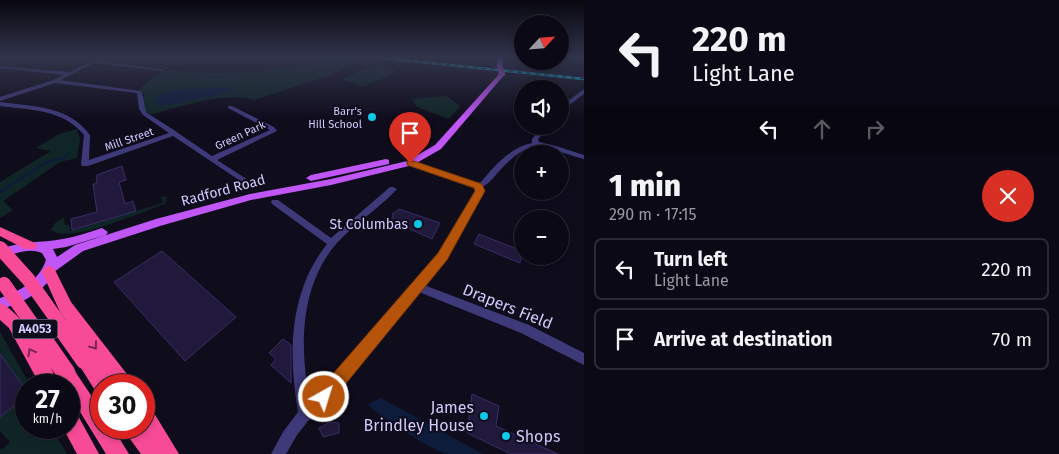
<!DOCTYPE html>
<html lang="en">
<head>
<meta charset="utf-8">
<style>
  body { margin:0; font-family:"Fira Sans",sans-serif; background:#14121e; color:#f1f3f6; height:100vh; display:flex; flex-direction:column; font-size:19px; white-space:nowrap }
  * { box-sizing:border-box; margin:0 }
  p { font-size:16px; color:#9a9aa0 }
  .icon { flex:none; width:28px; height:28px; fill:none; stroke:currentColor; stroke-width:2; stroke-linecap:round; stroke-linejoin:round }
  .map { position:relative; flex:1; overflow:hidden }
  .drawer { display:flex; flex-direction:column; background:#0b0915; width:475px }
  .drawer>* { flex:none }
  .hud { background:#0b0915; color:#f1f3f6; overflow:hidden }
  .needle { width:32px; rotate:64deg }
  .tools { position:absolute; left:514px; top:15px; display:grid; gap:10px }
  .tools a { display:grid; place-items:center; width:55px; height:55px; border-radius:50%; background:#0b0915; box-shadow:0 2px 8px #0003,0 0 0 1px #2b2a34; font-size:25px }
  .speed { position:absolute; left:15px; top:374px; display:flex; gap:10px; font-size:25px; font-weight:700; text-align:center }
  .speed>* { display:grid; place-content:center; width:65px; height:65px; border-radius:50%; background:#0b0915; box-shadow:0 2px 8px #0003,0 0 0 1px #2b2a34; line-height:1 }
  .speed small { font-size:12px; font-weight:400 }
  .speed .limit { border:8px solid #d22; background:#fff; color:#111 }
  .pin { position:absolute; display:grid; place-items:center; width:42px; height:42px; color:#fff; margin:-51px -21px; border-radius:50% 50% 50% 0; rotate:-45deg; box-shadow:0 0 5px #0007 }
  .pin .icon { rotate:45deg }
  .me { position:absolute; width:55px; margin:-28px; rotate:39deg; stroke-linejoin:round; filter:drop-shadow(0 0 4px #0008) }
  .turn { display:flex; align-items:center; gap:18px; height:105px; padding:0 25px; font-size:22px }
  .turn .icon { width:65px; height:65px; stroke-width:2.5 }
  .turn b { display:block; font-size:35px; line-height:42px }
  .lanes { display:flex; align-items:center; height:48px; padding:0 25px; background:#0003; justify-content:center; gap:25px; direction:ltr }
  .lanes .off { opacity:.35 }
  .round { display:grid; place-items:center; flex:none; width:52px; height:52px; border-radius:26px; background:#14121e }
  .overview { display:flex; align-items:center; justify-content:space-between; height:85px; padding:0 25px }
  h1 { font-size:30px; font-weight:800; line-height:38px }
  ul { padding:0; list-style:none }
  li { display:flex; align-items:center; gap:15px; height:62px; margin:0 10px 8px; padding:0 15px; border:2px solid #2b2a34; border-radius:8px }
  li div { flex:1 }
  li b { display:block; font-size:19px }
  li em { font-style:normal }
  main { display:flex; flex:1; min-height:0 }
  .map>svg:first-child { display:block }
  .green { fill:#102626 }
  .water { fill:#0d1c3b }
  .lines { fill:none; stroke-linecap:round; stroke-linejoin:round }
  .stream-far1 { stroke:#0d1c3b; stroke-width:2 }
  .stream { stroke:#0d1c3b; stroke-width:2.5 }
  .building { fill:#21193c; stroke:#3a2c67 }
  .minor { fill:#3e3979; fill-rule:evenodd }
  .major { fill:#c156f7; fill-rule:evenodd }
  .highway { fill:#f74b97; fill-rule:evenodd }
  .rail-casing { stroke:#0bcae8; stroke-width:2.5 }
  .rail { stroke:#0f0c1c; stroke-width:1; stroke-dasharray:4.5; stroke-linecap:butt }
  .major-bridge { stroke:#c156f7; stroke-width:6 }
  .highway-bridge-far1 { stroke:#f74b97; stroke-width:14 }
  .highway-bridge { stroke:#f74b97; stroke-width:19 }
  .oneway { stroke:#772853 }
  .route { fill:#b45309; stroke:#753606 }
  .poi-dot { fill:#0bcae8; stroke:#0f0c1c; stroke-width:2 }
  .labels { text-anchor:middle; stroke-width:4; stroke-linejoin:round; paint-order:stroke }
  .far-poi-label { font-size:11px; fill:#d1cafd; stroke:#0f0c1c; text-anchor:end }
  .far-street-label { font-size:11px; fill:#d1cafd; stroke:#0f0c1c }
  .shield { fill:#0f0c1c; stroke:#9791ba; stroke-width:1 }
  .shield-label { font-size:12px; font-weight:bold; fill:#d1cafd }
  .street-label { font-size:14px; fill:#d1cafd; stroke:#0f0c1c }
  .poi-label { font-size:14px; fill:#d1cafd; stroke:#0f0c1c; text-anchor:end }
  .near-street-label { font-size:16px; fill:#d1cafd; stroke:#0f0c1c }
  .near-poi-label { font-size:16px; fill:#d1cafd; stroke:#0f0c1c; text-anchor:end }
</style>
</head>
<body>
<main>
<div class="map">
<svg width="584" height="454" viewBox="0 0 584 454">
  <rect width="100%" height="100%" fill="#0f0c1c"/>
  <g class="green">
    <path d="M327 57H353L369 60 352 64 331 75 254 100C227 90 177 108 150 115L143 108 144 94 139 90C145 84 159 72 167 71 180 69 196 73 209 73 234 74 308 69 327 57Z"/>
    <path d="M377 65 397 71 363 87 342 79Z"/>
    <path d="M446 96 460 106 449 119 417 107 412 99Z"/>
    <path d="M77 129 80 139 77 158 60 162 3 201 13 210 0 218V182L51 151 36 148 59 134Z"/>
    <path d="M161 196 167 197 165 204C143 211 69 245 51 230L55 223 64 217 65 225H69L70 231 163 203Z"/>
    <path d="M0 332 30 385H26V390L0 354Z"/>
    <path d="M26 396V428H51L67 454H0V448L2 450 10 442 0 431V417Z"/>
  </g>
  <g class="water">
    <path d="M227 87 232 88 233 92 167 105H158L154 102 157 96 174 90Z"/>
    <path d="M381 398 483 454C472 454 458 454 447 454 434 451 374 415 368 404Z"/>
  </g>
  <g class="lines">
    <path class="stream-far1" d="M54 161 64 158 69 153"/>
    <path class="stream" d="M0 192 45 163 58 159"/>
  </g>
  <g class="building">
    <path d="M122 166 126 180 119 182 125 204 133 201 136 211 72 230 71 219 97 212 93 184H96L97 175Z"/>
    <path d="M399 209 440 223 432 239 390 220 393 218 392 214Z"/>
    <path d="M479 234 522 251 520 263 474 244Z"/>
    <path d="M162 251 236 317 185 361 114 282Z"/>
    <path d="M283 339 291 345V383L271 365 276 359 269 353Z"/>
    <path d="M0 354 26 390V396L0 417Z"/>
    <path d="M472 394 499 406 496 426 558 454H511L467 433Z"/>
    <path d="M330 422 339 423V433L323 437 319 428Z"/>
  </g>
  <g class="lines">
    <g class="minor">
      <path d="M102 57H107L99 61 165 70 163 71 95 63 60 80 141 91C145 98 143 106 147 113L177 132 178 133 212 156 270 130 228 108V106H232L274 127 277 131 217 160 245 178 246 180 242 182 173 136 88 166H82L81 164 84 135C63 109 30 110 0 106V102C34 107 68 105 90 135L89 160 169 133 143 115 139 109 137 93 55 83 0 101V97L53 80 64 75 0 68V66L69 72Z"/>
      <path d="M456 57H485L483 58H458Z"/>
      <path d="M584 89V94L560 112V107Z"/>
      <path d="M543 126H550L538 139 539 142 556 146 584 155V159C544 149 536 133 502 168 496 174 490 184 482 187L484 191 445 260 424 285 529 325 584 353V365L521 333 419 292 329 402 308 421 297 435 286 454H271L283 432 298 412C288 353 289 292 327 244L272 204 271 202 272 200H278L331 238 390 187H393L397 189C379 209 355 223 337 243 300 285 299 348 310 400L319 392 439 254 476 191 475 187 408 164V162H412L478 183 481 182C494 166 511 147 532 143V139Z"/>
    </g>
    <g class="major">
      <path d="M497 57H503L502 69 497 68Z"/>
      <path d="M500 73 505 74 441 149 413 165 331 185 251 200 160 226 83 251 54 272 50 280 37 293 21 302 0 310V298C20 291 39 281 46 260L42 253C27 247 15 254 0 259V249C21 241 41 243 63 239 76 237 89 232 102 228L108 232 106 235 66 247 53 249 57 257 75 245 156 219 250 194 331 179 407 161 435 145Z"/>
      <path d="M386 159 389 160V164L311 181 306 178 311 175Z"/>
    </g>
    <g class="highway">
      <path d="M0 227 35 243 37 246 35 249H25L0 236Z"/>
      <path d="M49 266 54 268 71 302 130 378 132 385H101V394L96 392 76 360 79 354 85 351 89 353 60 312 42 272 44 268Z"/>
      <path d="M0 303C22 311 50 363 59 385H40L9 328 0 320Z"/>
      <path d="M66 364 72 367 101 410V428H113L129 454H106L69 394V385H63L57 373 60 367Z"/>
      <path d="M144 405 151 408 179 454H141L127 435 124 428H144Z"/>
      <path d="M69 409 76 412 99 454H77L63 428H69Z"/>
    </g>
    <defs>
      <path id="rail" d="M374 57 584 79"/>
    </defs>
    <use href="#rail" class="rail-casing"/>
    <use href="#rail" class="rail"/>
    <path class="major-bridge" d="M500 68 502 74"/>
    <g class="highway-bridge-far1">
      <path d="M0 248 28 279 65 331"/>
      <path d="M4 284 37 331"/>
    </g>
    <g class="highway-bridge">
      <path d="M36 330 66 373"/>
      <path d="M64 330 85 360"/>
    </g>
  </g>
  <defs><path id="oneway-chevron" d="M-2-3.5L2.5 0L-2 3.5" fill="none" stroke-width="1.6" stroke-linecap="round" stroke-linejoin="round" transform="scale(1.25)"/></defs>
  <g class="oneway">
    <use href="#oneway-chevron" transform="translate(94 346) rotate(53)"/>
    <use href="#oneway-chevron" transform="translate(31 352) rotate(-119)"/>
  </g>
  <linearGradient id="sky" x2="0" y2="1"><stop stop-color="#08070f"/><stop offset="0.47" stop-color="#31344b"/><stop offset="1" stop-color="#31344b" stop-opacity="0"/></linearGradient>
  <rect width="584" height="120" fill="url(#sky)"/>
  <path class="route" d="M407 161H414L482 184 485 191 447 260 330 403 324 405 318 403 315 397 318 391 438 253 475 191 474 188 407 165Z"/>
  <g class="poi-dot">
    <circle cx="372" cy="117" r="5"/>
    <circle cx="418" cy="224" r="5"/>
    <circle cx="484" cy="416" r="5"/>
    <circle cx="506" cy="436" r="5"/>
  </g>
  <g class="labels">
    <g class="far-poi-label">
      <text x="362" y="115">Barr's<tspan x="362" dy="13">Hill School</tspan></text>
    </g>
    <g class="far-street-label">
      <text transform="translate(240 135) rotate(-25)" y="4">Green Park</text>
      <text transform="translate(129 139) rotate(-19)" y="4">Mill Street</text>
    </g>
    <rect class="shield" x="12.5" y="319.5" width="45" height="19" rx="4"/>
    <g class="shield-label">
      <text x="35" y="333">A4053</text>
    </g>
    <g class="street-label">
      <text transform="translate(223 190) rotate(-15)" y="5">Radford Road</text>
    </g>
    <g class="poi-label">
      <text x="408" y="229">St Columbas</text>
    </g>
    <g class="near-street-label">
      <text transform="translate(508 306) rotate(22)" y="6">Drapers Field</text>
    </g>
    <g class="near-poi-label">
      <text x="474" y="413">James<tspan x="474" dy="18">Brindley House</tspan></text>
      <text x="516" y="442" text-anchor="start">Shops</text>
    </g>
  </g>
</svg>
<div class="tools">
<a><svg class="needle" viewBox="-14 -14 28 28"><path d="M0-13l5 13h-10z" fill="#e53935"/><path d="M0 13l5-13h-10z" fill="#9a9aa0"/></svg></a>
<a><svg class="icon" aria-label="sound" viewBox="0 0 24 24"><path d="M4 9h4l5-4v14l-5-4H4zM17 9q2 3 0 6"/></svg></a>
<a>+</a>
<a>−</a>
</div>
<div class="speed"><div>27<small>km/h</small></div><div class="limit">30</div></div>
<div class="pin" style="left:410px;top:163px;background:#d93025"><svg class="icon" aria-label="arrive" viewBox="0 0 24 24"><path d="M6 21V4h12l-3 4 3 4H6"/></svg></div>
<svg class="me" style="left:324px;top:397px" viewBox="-20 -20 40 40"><circle r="17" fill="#b45309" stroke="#fff" stroke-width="3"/><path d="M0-11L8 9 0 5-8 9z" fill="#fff"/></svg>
</div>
<section class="drawer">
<div class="hud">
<div class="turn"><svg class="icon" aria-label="left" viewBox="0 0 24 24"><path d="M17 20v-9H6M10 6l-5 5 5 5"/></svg><div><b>220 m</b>Light Lane</div></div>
<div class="lanes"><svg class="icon" aria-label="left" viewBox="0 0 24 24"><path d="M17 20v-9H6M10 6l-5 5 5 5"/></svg><svg class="icon off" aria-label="ahead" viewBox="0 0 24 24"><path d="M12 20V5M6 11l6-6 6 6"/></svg><svg class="icon off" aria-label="right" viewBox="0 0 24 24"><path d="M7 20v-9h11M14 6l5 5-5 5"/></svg></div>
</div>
<div class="overview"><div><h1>1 min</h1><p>290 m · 17:15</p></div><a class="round" style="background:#d93025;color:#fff"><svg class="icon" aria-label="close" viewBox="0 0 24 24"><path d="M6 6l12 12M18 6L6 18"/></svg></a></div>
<ul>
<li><svg class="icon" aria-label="left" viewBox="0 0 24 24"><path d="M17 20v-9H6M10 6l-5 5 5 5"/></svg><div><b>Turn left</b><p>Light Lane</p></div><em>220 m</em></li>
<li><svg class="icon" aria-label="arrive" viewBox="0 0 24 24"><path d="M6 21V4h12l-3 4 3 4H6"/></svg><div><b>Arrive at destination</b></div><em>70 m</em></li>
</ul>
</section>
</main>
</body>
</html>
